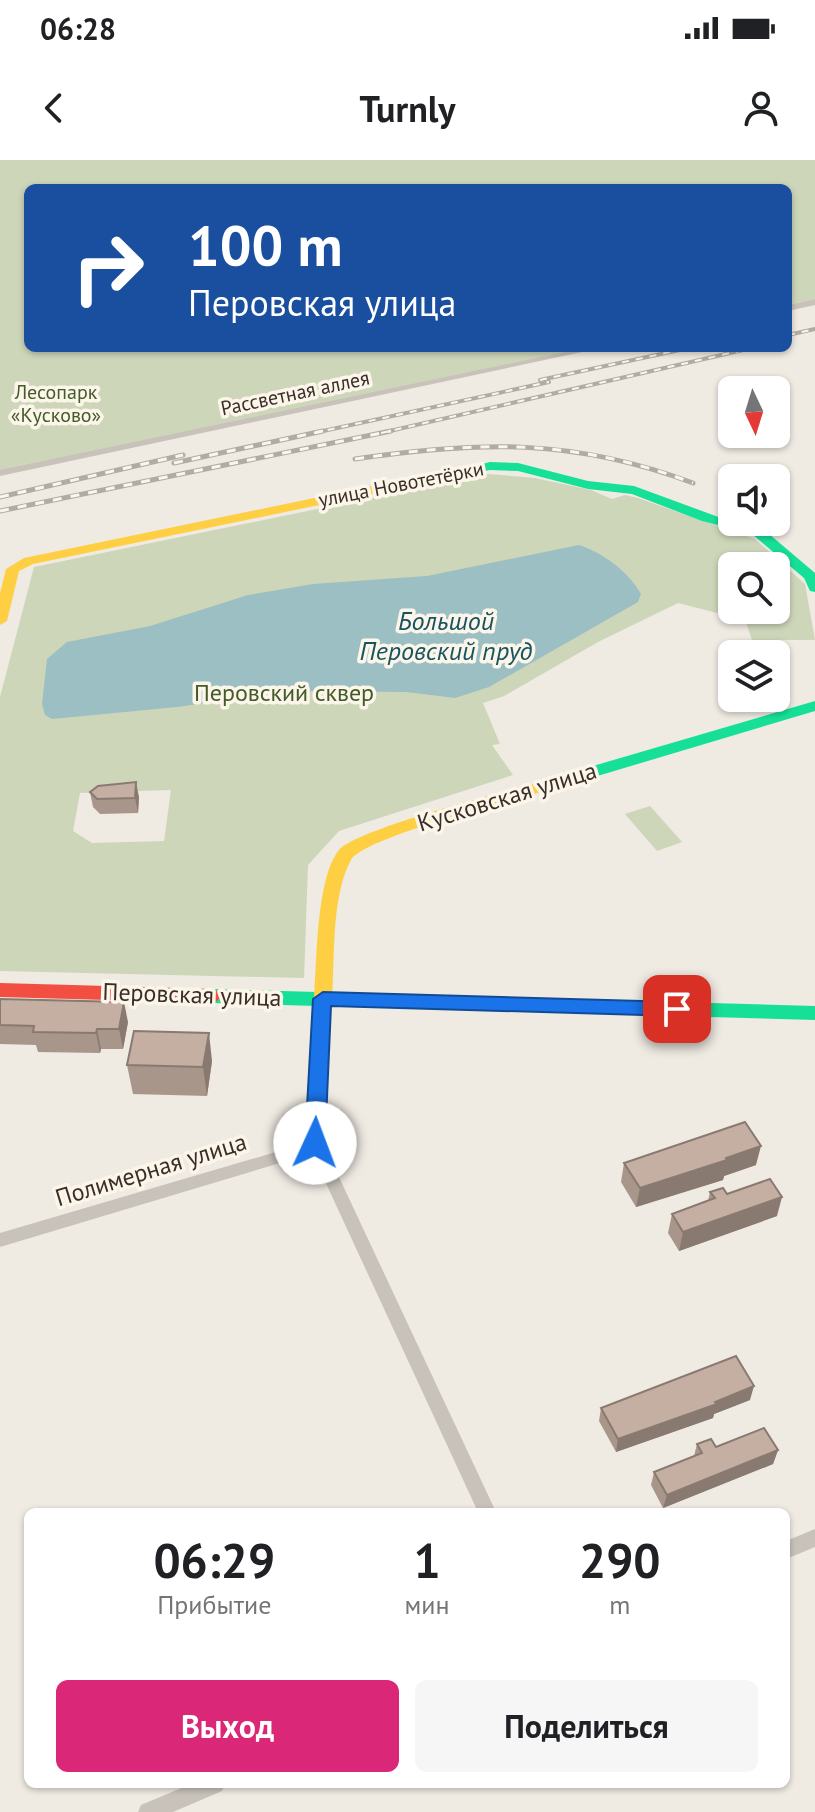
<!DOCTYPE html>
<html lang="ru">
<head>
<meta charset="utf-8">
<style>
  body { margin:0; font-family:"PT Sans",sans-serif; background:#f6f6f6; color:#202124; height:100vh; display:flex; flex-direction:column; font-size:30px; white-space:nowrap }
  * { box-sizing:border-box; margin:0 }
  p { font-size:26px; color:#757577 }
  .icon { flex:none; width:44px; height:44px; fill:none; stroke:currentColor; stroke-width:2; stroke-linecap:round; stroke-linejoin:round }
  .map { position:relative; flex:1; overflow:hidden }
  .sheet { position:absolute; left:24px; top:1348px; width:766px; height:280px; display:flex; flex-direction:column; background:#fff; border-radius:12px; box-shadow:0 2px 6px #0004 }
  .sheet>* { flex:none }
  .banner { position:absolute; left:24px; top:24px; width:768px; height:168px; border-radius:12px; box-shadow:0 2px 6px #0004; background:#1a4fa0; color:#fff; overflow:hidden }
  .needle { width:52px; rotate:176deg }
  .buttons { position:absolute; left:718px; top:216px; display:grid; gap:16px }
  .buttons a { display:grid; place-items:center; width:72px; height:72px; border-radius:12px; background:#fff; box-shadow:0 2px 6px #0004; font-size:40px }
  .pin { position:absolute; display:grid; place-items:center; width:68px; height:68px; color:#fff; margin:-34px; border-radius:16px; box-shadow:0 4px 12px #0006 }
  .me { position:absolute; width:88px; margin:-44px; rotate:2deg; stroke-linejoin:round; filter:drop-shadow(0 0 6px #0008) }
  .turn { display:flex; align-items:center; gap:28px; height:168px; padding:0 32px; font-size:36px }
  .turn .icon { width:104px; height:104px; stroke-width:2.5 }
  .turn b { display:block; font-size:56px; line-height:68px }
  .eta { display:flex; justify-content:space-evenly; align-items:center; height:136px; text-align:center }
  .eta b { font-size:48px; font-weight:700; line-height:56px }
  .primary-button { display:flex; gap:16px; margin-top:auto; padding:16px 32px }
  .primary-button a { flex:1; height:92px; border-radius:12px; background:#db2777; color:#fff; font-size:32px; font-weight:700; line-height:92px; text-align:center }
  .primary-button a+a { background:#f6f6f6; color:#202124 }
  .status { display:flex; justify-content:space-between; align-items:center; height:56px; padding:0 40px; background:#fff; direction:ltr }
  .status svg { height:22px; fill:currentColor }
  header { display:flex; justify-content:space-between; align-items:center; height:104px; padding:0 32px; background:#fff; font-size:36px; font-weight:700 }
  .map>svg:first-child { display:block }
  .green { fill:#ced6ba; fill-rule:evenodd }
  .water { fill:#9bbfc2 }
  .lines { fill:none; stroke-linecap:round; stroke-linejoin:round }
  .street { fill:#c8c2ba; fill-rule:evenodd }
  .fast { fill:#16e098; fill-rule:evenodd }
  .slow { fill:#ffcf43; fill-rule:evenodd }
  .jam { fill:#f24e42; fill-rule:evenodd }
  .rail-far1-casing { stroke:#b0aba5; stroke-width:4 }
  .rail-casing { stroke:#b0aba5; stroke-width:5 }
  .rail-far1 { stroke:#fcf5e9; stroke-width:2; stroke-dasharray:7; stroke-linecap:butt }
  .rail { stroke:#fcf5e9; stroke-width:3; stroke-dasharray:9; stroke-linecap:butt }
  .wall { fill:#a9968b }
  .shaded-wall { fill:#897a71 }
  .building { fill:#c4afa2; stroke:#897a71; stroke-width:2 }
  .route { fill:#1a73e8; stroke:#114b97; stroke-width:2 }
  .labels { text-anchor:middle; stroke-width:7; stroke-linejoin:round; paint-order:stroke }
  .far-park-label { font-size:20px; fill:#435b29; stroke:#fcf5e9 }
  .far-street-label { font-size:20px; fill:#3a2f28; stroke:#fcf5e9 }
  .park-label { font-size:24px; fill:#435b29; stroke:#fcf5e9 }
  .street-label { font-size:24px; fill:#3a2f28; stroke:#fcf5e9 }
  .water-label { font-size:26px; font-style:italic; fill:#185460; stroke:#fcf5e9 }
</style>
</head>
<body>
<div class="status"><b>06:28</b><svg viewBox="0 0 49 12"><path d="M0 12V9h3v3zM5 12V6h3v6zM10 12V3h3v9zM15 12V0h3v12zM26 1h20v11H26zM47 4h2v5h-2z"/></svg></div>
<header><svg class="icon" aria-label="back" viewBox="0 0 24 24"><path d="M15 5l-7 7 7 7"/></svg>Turnly<svg class="icon" aria-label="person" viewBox="0 0 24 24"><circle cx="12" cy="8" r="4"/><path d="M4 21q1-7 8-7t8 7"/></svg></header>
<div class="map">
<svg width="815" height="1652" viewBox="0 0 815 1652">
  <rect width="100%" height="100%" fill="#efeae2"/>
  <g class="green">
    <path d="M0 0H815V139L788 145V28H28V188H587L0 312Z"/>
    <path d="M488 314 535 318 591 330 612 339 625 335 638 338 755 379 805 424 815 480H752L743 453H717L678 443 598 482 504 536 483 543 500 584 492 585 513 615 339 671 308 705 304 818 0 811V537L34 407ZM732 406H776V450H732ZM171 630 164 681 92 683 73 671 80 633Z"/>
    <path d="M650 646 682 682 657 691 625 654Z"/>
  </g>
  <path class="water" d="M579 385C603 393 628 411 641 434L638 442 489 527 455 538 406 532 293 531 177 547 52 559 45 555 42 544 47 499 67 482 150 466 248 435 313 424 427 416Z"/>
  <g class="lines">
    <g class="street">
      <path d="M815 139V145L788 151V145Z"/>
      <path d="M584 188H601L0 316V310Z"/>
      <path d="M323 834 330 839 323 983 496 1352H478L311 991 290 1000 0 1087V1073L286 989 308 980 316 839Z"/>
      <path d="M815 1369V1387L786 1399V1381Z"/>
      <path d="M191 1624H225L222 1631 173 1652H138L141 1645Z"/>
    </g>
    <g class="fast">
      <path d="M490 302 518 303 588 321 634 326 732 362 762 368 815 413V432L810 431 804 418 752 374 702 361 632 334 588 329 518 311 490 310 450 318 444 314Z"/>
      <path d="M815 541V551L564 626 558 627 550 622 552 618Z"/>
      <path d="M214 829 815 846V860L214 843 205 836Z"/>
    </g>
    <g class="slow">
      <path d="M450 310 456 314 455 317 33 404 19 411 7 461 0 465V433L6 409 24 398Z"/>
      <path d="M558 617 566 622 564 626C529 636 365 676 351 700 331 736 335 798 332 839L329 844H317L314 839C317 802 316 718 339 690 358 668 521 627 558 617Z"/>
    </g>
    <path class="jam" d="M0 823 214 829 223 836 214 843 0 837Z"/>
    <defs>
      <g id="rail-far1">
        <path d="M788 175 815 169"/>
        <path d="M540 220 689 188"/>
        <path d="M314 273 549 222"/>
        <path d="M381 273 752 188"/>
      </g>
      <g id="rail">
        <path d="M355 299C480 281 573 278 693 323"/>
        <path d="M174 303 323 271"/>
        <path d="M0 337 183 295"/>
        <path d="M0 351 391 271"/>
      </g>
    </defs>
    <use href="#rail-far1" class="rail-far1-casing"/>
    <use href="#rail" class="rail-casing"/>
    <use href="#rail-far1" class="rail-far1"/>
    <use href="#rail" class="rail"/>
  </g>
  <g class="wall">
    <path d="M90 632 139 637 138 653 100 654 93 647Z"/>
    <path d="M0 839 128 862 123 889H101L100 893 38 892 36 885 0 884Z"/>
    <path d="M212 901 207 936 133 934 127 905Z"/>
    <path d="M624 1003 756 1005 724 1016 723 1020 636 1047 621 1022Z"/>
    <path d="M710 1032 727 1034 777 1056 679 1091 668 1073 672 1054 708 1041Z"/>
    <path d="M750 1240 714 1254 713 1258 616 1292 599 1261 601 1248Z"/>
    <path d="M697 1284 716 1287 778 1290 773 1304 663 1348 651 1325 654 1312 694 1296Z"/>
  </g>
  <g class="shaded-wall">
    <path d="M136 622 139 637 138 653 135 638Z"/>
    <path d="M124 842 128 862 123 889 119 869Z"/>
    <path d="M97 869 101 889 100 893 96 873Z"/>
    <path d="M209 873 212 901 207 936 203 907Z"/>
    <path d="M761 986 756 1005 724 1016 723 1020 636 1047 640 1028Z"/>
    <path d="M782 1037 777 1056 679 1091 683 1072Z"/>
    <path d="M754 1226 750 1240 714 1254 713 1258 616 1292 618 1279Z"/>
    <path d="M778 1290 773 1304 663 1348 667 1335Z"/>
  </g>
  <g class="building">
    <path d="M136 622 135 638 97 639 90 632 98 626Z"/>
    <path d="M0 839 124 842 119 869H97L96 873 33 872 34 866 0 865Z"/>
    <path d="M134 871 209 873 203 907 127 905Z"/>
    <path d="M745 962 761 986 726 998 727 1000 640 1028 624 1003Z"/>
    <path d="M770 1019 782 1037 683 1072 672 1054 715 1038 710 1032 723 1028 727 1034Z"/>
    <path d="M736 1196 754 1226 715 1242 717 1244 618 1279 601 1248Z"/>
    <path d="M764 1268 778 1290 667 1335 654 1312 702 1293 697 1284 711 1279 716 1287Z"/>
  </g>
  <path class="route" d="M323 832 677 842 687 849 677 856 331 846 325 983 322 989H308L305 983 313 839Z"/>
  <g class="labels">
    <g class="far-park-label">
      <text x="56" y="239">Лесопарк<tspan x="56" dy="23">«Кусково»</tspan></text>
    </g>
    <g class="far-street-label">
      <text transform="translate(295 233) rotate(-12)" y="7">Рассветная аллея</text>
      <text transform="translate(401 324) rotate(-11)" y="7">улица Новотетёрки</text>
    </g>
    <g class="park-label">
      <text x="284" y="541">Перовский сквер</text>
    </g>
    <g class="street-label">
      <text transform="translate(507 637) rotate(-17)" y="8">Кусковская улица</text>
      <text transform="translate(192 835) rotate(2)" y="8">Перовская улица</text>
      <text transform="translate(151 1010) rotate(-17)" y="8">Полимерная улица</text>
    </g>
    <g class="water-label">
      <text x="446" y="470">Большой<tspan x="446" dy="30">Перовский пруд</tspan></text>
    </g>
  </g>
</svg>
<div class="buttons">
<a><svg class="needle" viewBox="-14 -14 28 28"><path d="M0-13l5 13h-10z" fill="#e53935"/><path d="M0 13l5-13h-10z" fill="#757577"/></svg></a>
<a><svg class="icon" aria-label="sound" viewBox="0 0 24 24"><path d="M4 9h4l5-4v14l-5-4H4zM17 9q2 3 0 6"/></svg></a>
<a><svg class="icon" aria-label="search" viewBox="0 0 24 24"><circle cx="10" cy="10" r="6"/><path d="M15 15l6 6"/></svg></a>
<a><svg class="icon" aria-label="layers" viewBox="0 0 24 24"><path d="M12 4l9 5-9 5-9-5zM3 14l9 5 9-5"/></svg></a>
</div>
<div class="pin" style="left:677px;top:849px;background:#d93025"><svg class="icon" aria-label="arrive" viewBox="0 0 24 24"><path d="M6 21V4h12l-3 4 3 4H6"/></svg></div>
<svg class="me" style="left:315px;top:983px" viewBox="-20 -20 40 40"><circle r="19" fill="#fff"/><path d="M0-13L10 11 0 6-10 11z" fill="#1a73e8"/></svg>
<div class="banner">
<div class="turn"><svg class="icon" aria-label="right" viewBox="0 0 24 24"><path d="M7 20v-9h11M14 6l5 5-5 5"/></svg><div><b>100 m</b>Перовская улица</div></div>
</div>
<section class="sheet">
<div class="eta">
<div><b>06:29</b><p>Прибытие</p></div>
<div><b>1</b><p>мин</p></div>
<div><b>290</b><p>m</p></div>
</div>
<div class="primary-button"><a>Выход</a><a>Поделиться</a></div>
</section>
</div>
</body>
</html>
